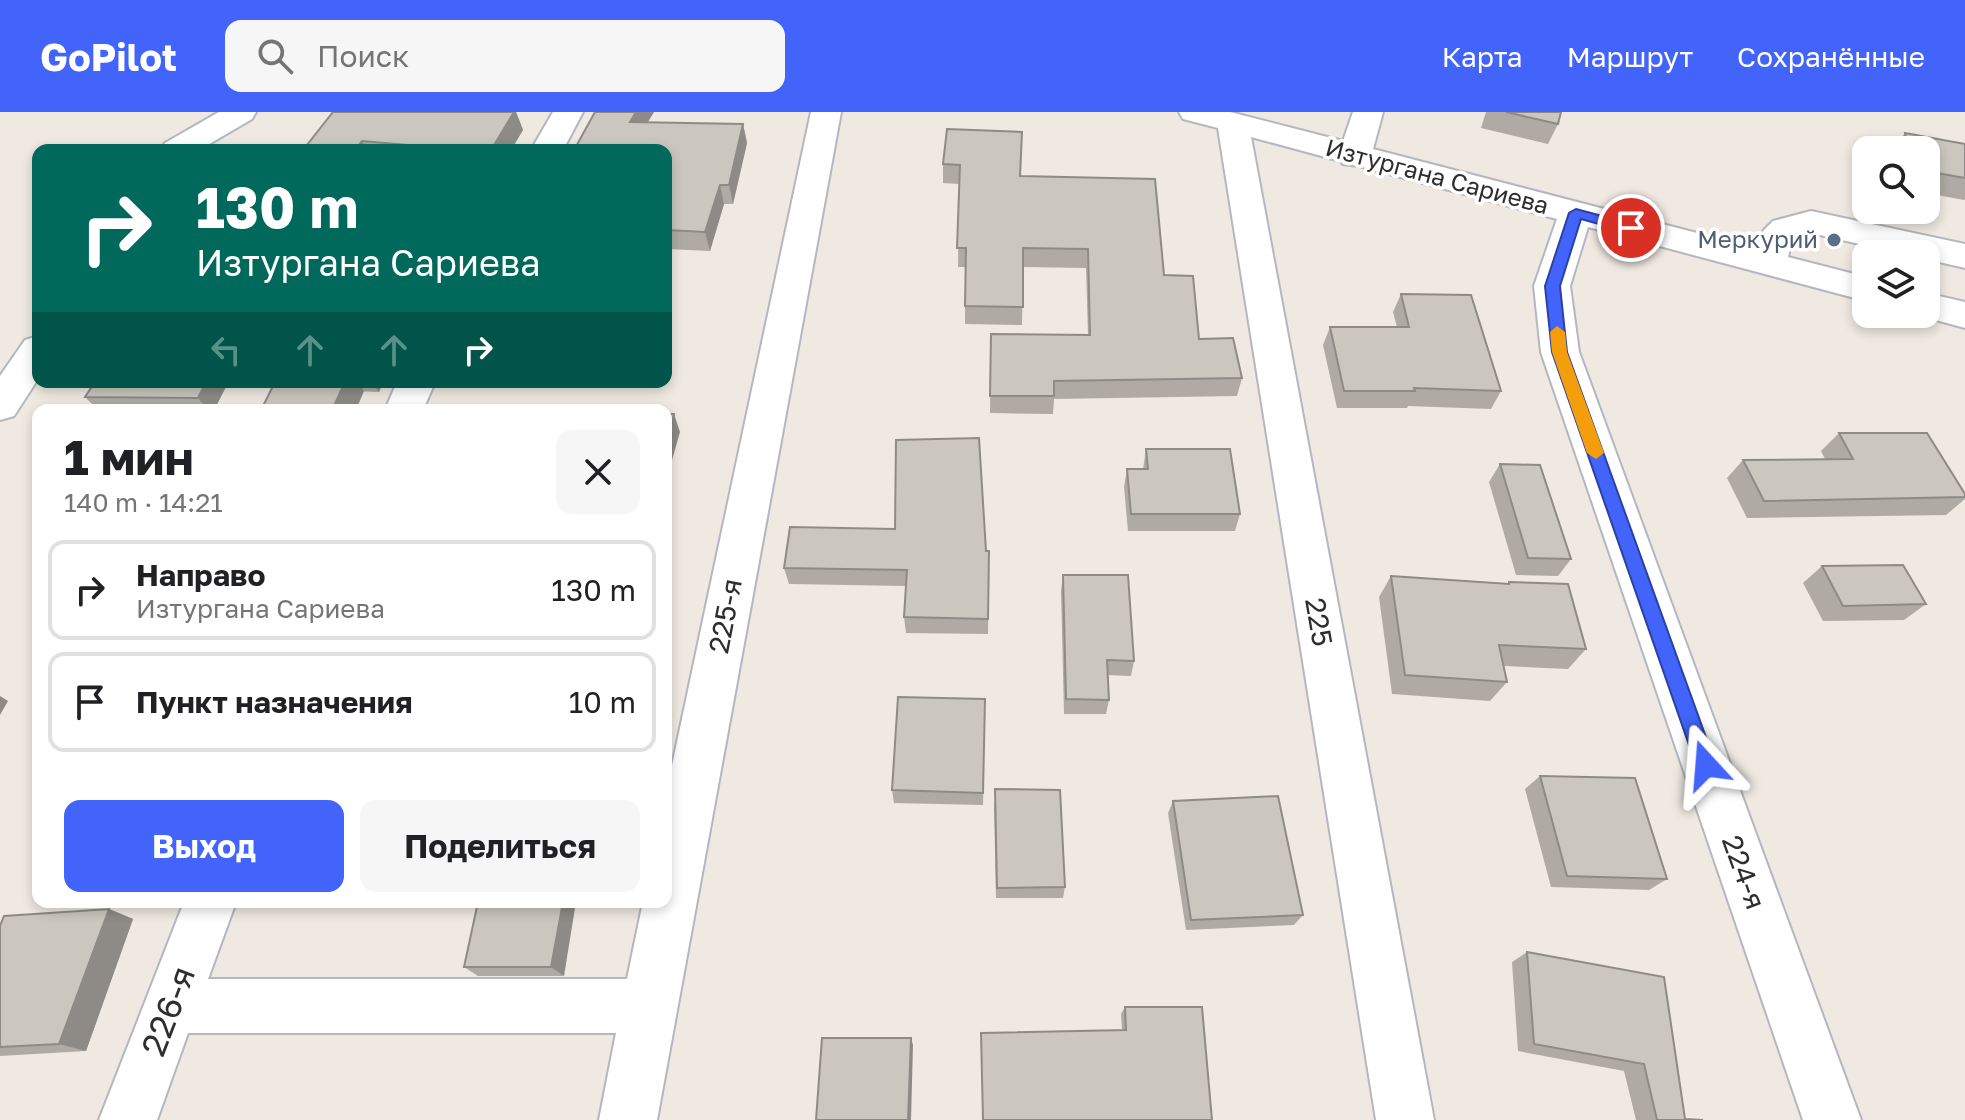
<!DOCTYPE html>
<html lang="ru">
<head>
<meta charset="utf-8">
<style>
  body { margin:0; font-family:"Golos Text",sans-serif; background:#f6f6f6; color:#202124; height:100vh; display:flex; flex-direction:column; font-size:30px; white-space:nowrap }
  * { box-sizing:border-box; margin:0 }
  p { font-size:26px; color:#757577 }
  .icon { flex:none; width:44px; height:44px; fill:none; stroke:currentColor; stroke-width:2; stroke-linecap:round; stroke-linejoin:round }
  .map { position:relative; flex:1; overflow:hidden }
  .side { position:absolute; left:32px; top:292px; width:640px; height:504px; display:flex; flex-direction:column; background:#fff; border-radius:16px; box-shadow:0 4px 12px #0003 }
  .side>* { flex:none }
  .top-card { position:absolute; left:32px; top:32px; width:640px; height:244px; border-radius:16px; box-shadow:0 4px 12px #0003; background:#00695c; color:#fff; overflow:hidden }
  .tools { position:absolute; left:1852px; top:24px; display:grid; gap:16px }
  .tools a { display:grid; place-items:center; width:88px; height:88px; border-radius:16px; background:#fff; box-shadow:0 4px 12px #0003; font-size:40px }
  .pin { position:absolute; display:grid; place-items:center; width:68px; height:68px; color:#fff; margin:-34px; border:4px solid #fff; border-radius:50%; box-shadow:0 2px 8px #0007 }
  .me { position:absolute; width:88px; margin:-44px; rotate:341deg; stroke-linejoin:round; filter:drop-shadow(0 0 6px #0008) }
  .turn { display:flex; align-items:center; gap:28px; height:168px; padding:0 32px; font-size:36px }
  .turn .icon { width:104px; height:104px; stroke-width:2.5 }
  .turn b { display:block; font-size:56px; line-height:68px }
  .lanes { display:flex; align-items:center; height:76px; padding:0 32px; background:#0003; justify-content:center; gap:40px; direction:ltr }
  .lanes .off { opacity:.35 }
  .round { display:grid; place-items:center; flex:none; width:84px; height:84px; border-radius:16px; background:#f6f6f6 }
  .headline { display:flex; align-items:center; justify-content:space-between; height:136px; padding:0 32px }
  h1 { font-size:48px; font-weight:700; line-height:60px }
  .button { display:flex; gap:16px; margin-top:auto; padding:16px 32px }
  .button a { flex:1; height:92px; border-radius:16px; background:#4264fb; color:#fff; font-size:32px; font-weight:700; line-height:92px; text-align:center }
  .button a+a { background:#f6f6f6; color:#202124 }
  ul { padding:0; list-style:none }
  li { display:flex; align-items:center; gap:24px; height:100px; margin:0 16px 12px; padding:0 16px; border:4px solid #e0e0e0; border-radius:16px }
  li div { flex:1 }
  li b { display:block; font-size:30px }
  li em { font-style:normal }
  header { display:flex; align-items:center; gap:48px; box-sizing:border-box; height:112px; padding:0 40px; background:#4264fb; color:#fff }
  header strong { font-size:38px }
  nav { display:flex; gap:44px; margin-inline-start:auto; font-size:28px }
  .search { width:560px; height:72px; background:#f6f6f6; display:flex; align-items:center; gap:20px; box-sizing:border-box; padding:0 28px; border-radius:16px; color:#757577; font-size:30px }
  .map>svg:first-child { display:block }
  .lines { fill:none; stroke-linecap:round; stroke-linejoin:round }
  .minor-casing { stroke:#b4b7c1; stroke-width:4 }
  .minor { fill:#fff; fill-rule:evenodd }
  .wall { fill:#afaba4 }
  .shaded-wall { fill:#8e8b86 }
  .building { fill:#cbc7bf; stroke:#8e8b86; stroke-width:2 }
  .route { fill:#4264fb; stroke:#2b41a3; stroke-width:2 }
  .slow { fill:#f59e0b }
  .service-dot { fill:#5c6f8a; stroke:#fff; stroke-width:3 }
  .labels { text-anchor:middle; stroke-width:7; stroke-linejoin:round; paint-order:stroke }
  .far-street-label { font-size:24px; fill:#2e2e2e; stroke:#fff }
  .far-service-label { font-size:24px; fill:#4e5e75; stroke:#fff; text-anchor:end }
  .street-label { font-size:28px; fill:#2e2e2e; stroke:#fff }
  .near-street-label { font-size:34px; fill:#2e2e2e; stroke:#fff }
</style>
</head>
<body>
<header>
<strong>GoPilot</strong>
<div class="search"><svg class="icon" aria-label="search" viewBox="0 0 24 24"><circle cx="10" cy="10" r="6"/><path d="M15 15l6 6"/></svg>Поиск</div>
<nav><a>Карта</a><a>Маршрут</a><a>Сохранённые</a></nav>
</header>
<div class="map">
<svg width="1965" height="1008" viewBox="0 0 1965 1008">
  <rect width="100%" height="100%" fill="#efe9e1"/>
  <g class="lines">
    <defs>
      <g id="minor">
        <path d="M219 0H256L252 7 199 38H160L165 31Z"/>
        <path d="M553 0H583L563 38H531Z"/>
        <path d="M811 0H841L657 1008H599L616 921H188L157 1008H99L184 790H236L208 867H627L643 790H666V682Z"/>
        <path d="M1179 0H1230L1343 29 1353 0H1383L1373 37 1755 136 1764 118 1773 109 1811 99 1965 132V156L1926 147V142H1904L1811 121 1792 128 1788 145 1866 165V189L1588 115 1570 174 1579 240 1861 1008H1803L1541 240 1534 174 1557 107 1359 54 1343 52 1340 49 1251 25 1434 1008H1376L1218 16 1183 7Z"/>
        <path d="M1926 181 1965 190V216L1914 202H1926Z"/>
        <path d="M38 224V267L14 304 0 308V264L25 228Z"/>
        <path d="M397 270H435L423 298H385Z"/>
      </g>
    </defs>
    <use href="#minor" class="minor-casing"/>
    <use href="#minor" class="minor"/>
  </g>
  <g class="wall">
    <path d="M333 0H516L523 18 511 38H303Z"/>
    <path d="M1486 0H1561L1558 12 1548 32 1481 16Z"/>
    <path d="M648 10 743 12 747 31 733 92H724L710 139 666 137V38Z"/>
    <path d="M947 17 1164 163 1199 227 1242 266 1237 284 1054 287 1053 302 990 301 991 222 1088 223 1086 156 1023 155 1022 213 965 212V155H958L959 72 943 71V52Z"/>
    <path d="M1905 21 1965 32V87L1964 88 1926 81V38H1891Z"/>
    <path d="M1401 182 1501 279 1491 297 1408 294 1407 296H1337L1323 233 1330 215H1397L1393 200Z"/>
    <path d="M95 270H383L379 280 231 274 228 271 214 298H98L85 285Z"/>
    <path d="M1839 321 1965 382V387L1946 403 1747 406 1727 366 1743 348 1825 347 1821 339Z"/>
    <path d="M1146 337 1240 402 1235 419H1128L1124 375 1127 357H1143Z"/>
    <path d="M1500 352 1571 447 1558 464 1516 463 1489 370Z"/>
    <path d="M989 439 988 522 906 521 904 505 906 474 789 472 784 456Z"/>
    <path d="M1822 454 1926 492 1904 508 1823 509 1803 471Z"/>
    <path d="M1063 463 1134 549 1131 564 1107 563 1109 588 1106 602H1064L1061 479Z"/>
    <path d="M1391 464 1507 472 1509 470 1586 537 1568 557 1504 554 1507 570 1490 589 1392 582 1379 485Z"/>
    <path d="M985 587 983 693 894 691 892 678Z"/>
    <path d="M1540 664 1667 767 1649 778 1551 775 1525 677Z"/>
    <path d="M1173 689 1303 803 1294 813 1186 818 1168 701Z"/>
    <path d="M994 690 1065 775 1063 786H996Z"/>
    <path d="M478 790 564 864H478L464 855Z"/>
    <path d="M109 797 133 807 86 939 0 944V814Z"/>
    <path d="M1527 840 1664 865 1685 1007 1703 1008H1636L1624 959 1518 939 1512 850Z"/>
    <path d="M1125 895 1212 1008 1122 918 1121 902Z"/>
  </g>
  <g class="shaded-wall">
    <path d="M514 0H516L523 18 511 38H491Z"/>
    <path d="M636 0H654L636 30 630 10Z"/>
    <path d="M743 12 747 31 733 92 729 73Z"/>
    <path d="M362 29 367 38H355Z"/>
    <path d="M720 73 724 92 710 139 705 120Z"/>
    <path d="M206 270 228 271 214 298H208L198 286Z"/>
    <path d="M345 270H358L364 279 356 298H332Z"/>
    <path d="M372 270H383L379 280Z"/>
    <path d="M674 302 680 320 666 369V328Z"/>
    <path d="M0 584 8 589 0 603Z"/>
    <path d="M563 790H576L564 864 551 855Z"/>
    <path d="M109 797 133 807 86 939 59 932Z"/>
    <path d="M911 926 913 933 911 1008H908Z"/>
  </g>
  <g class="building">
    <path d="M333 0H514L491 38H467L362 29 355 38H303Z"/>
    <path d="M595 0H636L630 10 743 12 729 73H720L705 120 666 118V38H574Z"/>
    <path d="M1506 0H1561L1558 12Z"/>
    <path d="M947 17 1022 20 1020 64 1155 67 1164 163 1193 164 1199 227 1233 226 1242 266 1054 269V284H990L991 222 1090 223 1088 137 1023 136V195L965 194 966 136H957L960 53 943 52Z"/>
    <path d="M1905 21 1965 32V66L1926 59V38H1908Z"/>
    <path d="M1401 182 1471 183 1501 279 1414 276 1415 279H1344L1330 215H1409Z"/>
    <path d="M95 270H206L198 286 85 285Z"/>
    <path d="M275 270H345L332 298H261Z"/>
    <path d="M666 302H674L666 328Z"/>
    <path d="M1839 321H1927L1965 382V385L1764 389 1743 348 1853 347Z"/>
    <path d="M979 326 986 439H989L988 507 904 505 907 458 784 456 790 415 895 417 896 328Z"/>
    <path d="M1146 337H1230L1240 402H1131L1127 357H1148Z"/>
    <path d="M1500 352 1540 353 1571 447 1528 446Z"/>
    <path d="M1903 453 1926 492 1843 494 1822 454Z"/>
    <path d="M1063 463H1128L1134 549 1107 548 1109 588 1066 587Z"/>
    <path d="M1391 464 1509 472V470L1568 472 1586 537 1499 533 1507 570 1405 563Z"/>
    <path d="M898 585 985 587 983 681 892 678Z"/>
    <path d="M1540 664 1635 666 1667 767 1567 764Z"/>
    <path d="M995 677 1060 678 1065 775 997 776Z"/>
    <path d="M1278 684 1303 803 1191 808 1173 689Z"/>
    <path d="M478 790H563L551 855H464Z"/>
    <path d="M109 797 59 932 0 935V814L4 804Z"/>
    <path d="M1527 840 1664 865 1685 1007 1703 1008H1657L1644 952 1534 932Z"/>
    <path d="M1125 895H1202L1212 1008H983L981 921 1126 918Z"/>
    <path d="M822 926H911L908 1008H816Z"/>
  </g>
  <path class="route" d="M1576 97 1636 113 1638 116 1631 121 1581 107 1560 174 1567 240 1716 653 1713 660 1706 663 1699 660 1696 653 1552 240 1545 174 1569 101Z"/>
  <path class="slow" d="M1557 214 1565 220 1567 240 1604 341 1596 347 1587 341 1552 240 1550 220Z"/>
  <circle class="service-dot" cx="1834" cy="128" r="8"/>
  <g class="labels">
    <g class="far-street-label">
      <text transform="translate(1437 65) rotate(15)" y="8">Изтургана Сариева</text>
    </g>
    <g class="far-service-label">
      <text x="1818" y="136">Меркурий</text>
    </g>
    <g class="street-label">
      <text transform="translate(725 504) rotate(-79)" y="10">225-я</text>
      <text transform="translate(1319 510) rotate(80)" y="10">225</text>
      <text transform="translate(1744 760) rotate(70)" y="10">224-я</text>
    </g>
    <g class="near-street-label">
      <text transform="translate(168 899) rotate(-69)" y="12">226-я</text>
    </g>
  </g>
</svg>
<div class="tools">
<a><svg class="icon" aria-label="search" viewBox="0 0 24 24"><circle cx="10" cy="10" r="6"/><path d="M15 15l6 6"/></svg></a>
<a><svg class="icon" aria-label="layers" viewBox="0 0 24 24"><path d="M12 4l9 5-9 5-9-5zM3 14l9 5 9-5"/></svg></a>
</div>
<div class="pin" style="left:1631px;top:116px;background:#d93025"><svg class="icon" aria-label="arrive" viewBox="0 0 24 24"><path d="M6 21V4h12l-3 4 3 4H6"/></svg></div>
<svg class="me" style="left:1706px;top:653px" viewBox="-20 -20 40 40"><path d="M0-17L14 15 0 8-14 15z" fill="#4264fb" stroke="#fff" stroke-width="4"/></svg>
<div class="top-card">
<div class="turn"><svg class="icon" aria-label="right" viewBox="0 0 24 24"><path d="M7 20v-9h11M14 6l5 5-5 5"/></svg><div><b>130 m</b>Изтургана Сариева</div></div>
<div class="lanes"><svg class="icon off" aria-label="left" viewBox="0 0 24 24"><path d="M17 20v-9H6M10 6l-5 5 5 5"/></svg><svg class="icon off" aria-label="ahead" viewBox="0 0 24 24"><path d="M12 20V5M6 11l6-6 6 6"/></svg><svg class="icon off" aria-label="ahead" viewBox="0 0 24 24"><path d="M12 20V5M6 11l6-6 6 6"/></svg><svg class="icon" aria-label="right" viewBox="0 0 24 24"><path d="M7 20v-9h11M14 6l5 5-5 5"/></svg></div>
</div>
<section class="side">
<div class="headline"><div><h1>1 мин</h1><p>140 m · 14:21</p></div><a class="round"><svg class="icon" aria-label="close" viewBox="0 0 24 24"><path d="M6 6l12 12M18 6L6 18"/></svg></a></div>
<ul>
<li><svg class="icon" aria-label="right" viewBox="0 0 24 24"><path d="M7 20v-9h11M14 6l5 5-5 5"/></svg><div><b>Направо</b><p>Изтургана Сариева</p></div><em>130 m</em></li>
<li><svg class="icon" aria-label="arrive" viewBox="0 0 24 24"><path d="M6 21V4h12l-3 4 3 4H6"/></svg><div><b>Пункт назначения</b></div><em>10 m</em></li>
</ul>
<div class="button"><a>Выход</a><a>Поделиться</a></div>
</section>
</div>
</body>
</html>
